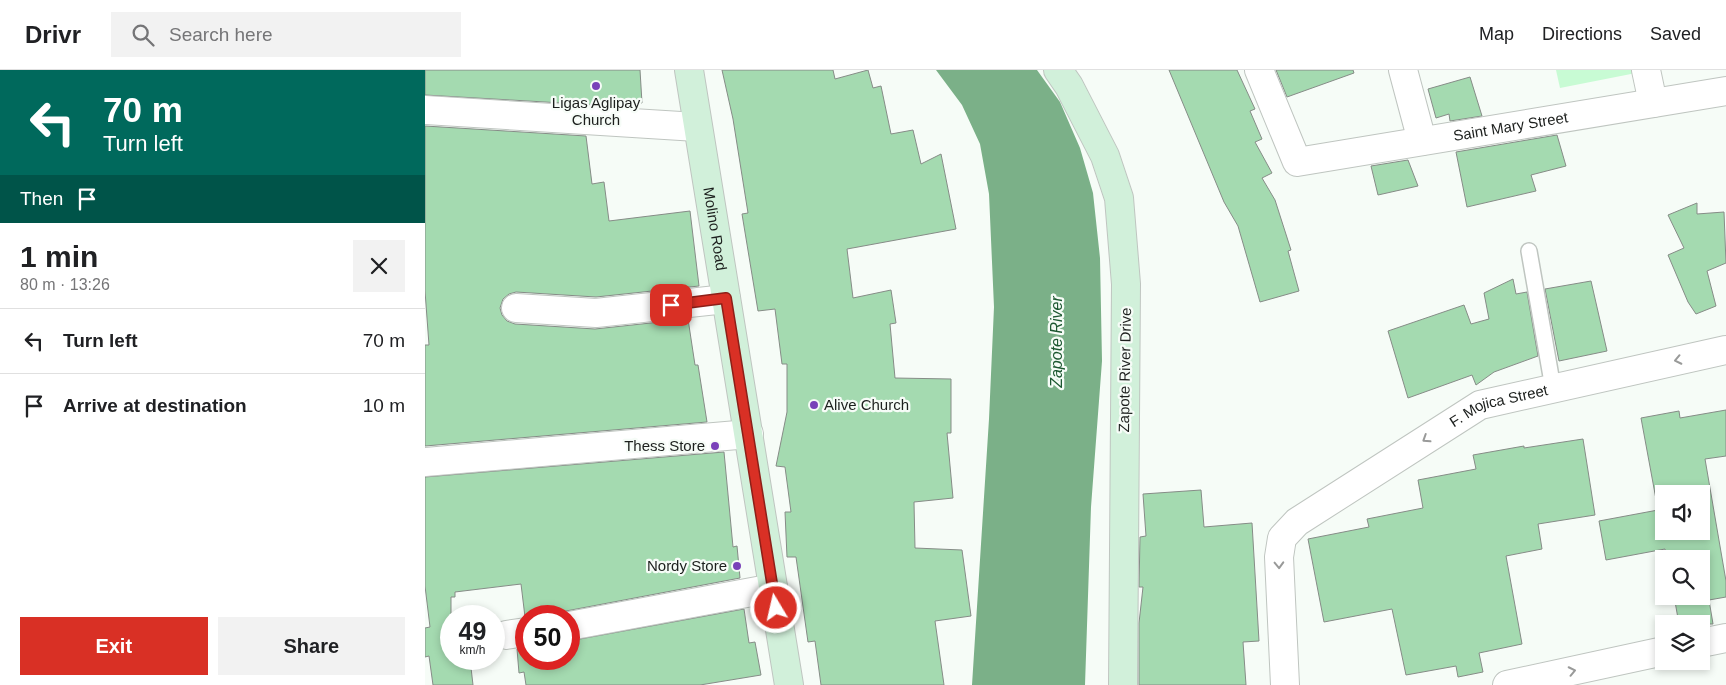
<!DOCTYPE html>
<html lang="en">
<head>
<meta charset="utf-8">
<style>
  body { margin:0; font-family:Helvetica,sans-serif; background:#f2f2f2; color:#202124; height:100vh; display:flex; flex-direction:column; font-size:19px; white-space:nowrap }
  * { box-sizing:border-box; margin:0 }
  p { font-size:16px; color:#757577 }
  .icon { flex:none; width:28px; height:28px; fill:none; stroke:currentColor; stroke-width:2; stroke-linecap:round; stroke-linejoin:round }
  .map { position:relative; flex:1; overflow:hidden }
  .drawer { display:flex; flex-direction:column; background:#fff; width:425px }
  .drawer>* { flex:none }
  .banner { background:#00695c; color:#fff; overflow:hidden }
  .buttons { position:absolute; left:1230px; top:415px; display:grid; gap:10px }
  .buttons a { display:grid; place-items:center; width:55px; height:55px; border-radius:0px; background:#fff; box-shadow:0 2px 8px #0003; font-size:25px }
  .speed { position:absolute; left:15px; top:535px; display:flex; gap:10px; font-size:25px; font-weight:700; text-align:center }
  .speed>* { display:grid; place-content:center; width:65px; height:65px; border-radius:50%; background:#fff; box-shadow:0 2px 8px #0003; line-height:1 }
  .speed small { font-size:12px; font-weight:400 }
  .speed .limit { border:8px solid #d22; background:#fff; color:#111 }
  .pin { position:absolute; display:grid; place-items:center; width:42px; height:42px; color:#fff; margin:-21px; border-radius:10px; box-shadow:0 2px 8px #0006 }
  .me { position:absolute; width:55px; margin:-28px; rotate:351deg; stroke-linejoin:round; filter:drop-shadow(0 0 4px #0008) }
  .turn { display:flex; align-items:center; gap:18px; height:105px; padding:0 20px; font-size:22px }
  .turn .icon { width:65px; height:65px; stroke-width:2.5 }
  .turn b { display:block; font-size:35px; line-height:42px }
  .then { display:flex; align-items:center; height:48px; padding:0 20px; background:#0003; gap:10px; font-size:19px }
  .round { display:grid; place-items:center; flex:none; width:52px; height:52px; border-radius:0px; background:#f2f2f2 }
  .head { display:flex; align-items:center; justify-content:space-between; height:85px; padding:0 20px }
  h1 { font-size:30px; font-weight:800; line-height:38px }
  .cta { display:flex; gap:10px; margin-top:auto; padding:10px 20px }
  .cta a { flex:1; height:58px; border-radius:0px; background:#d93025; color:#fff; font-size:20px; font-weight:800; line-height:58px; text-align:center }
  .cta a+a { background:#f2f2f2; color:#202124 }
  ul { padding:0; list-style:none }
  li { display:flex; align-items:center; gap:15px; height:65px; padding:0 20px; border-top:1px solid #e0e0e0 }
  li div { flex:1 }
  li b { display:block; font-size:19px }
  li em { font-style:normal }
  header { display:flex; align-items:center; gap:30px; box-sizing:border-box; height:70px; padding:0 25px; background:#fff; border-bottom:1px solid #e0e0e0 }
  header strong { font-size:24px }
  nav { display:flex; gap:28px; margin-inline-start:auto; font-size:18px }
  .search { width:350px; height:45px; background:#f2f2f2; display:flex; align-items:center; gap:12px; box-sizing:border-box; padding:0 18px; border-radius:0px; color:#757577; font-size:19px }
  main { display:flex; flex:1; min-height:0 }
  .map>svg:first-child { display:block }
  .green { fill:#c8fbd4 }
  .water { fill:#7bb088 }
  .building { fill:#a4dab0; stroke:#868c87; fill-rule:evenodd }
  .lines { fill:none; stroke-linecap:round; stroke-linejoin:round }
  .lane-casing { stroke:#bfc5c0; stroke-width:18 }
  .street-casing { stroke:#bfc5c0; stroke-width:30 }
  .secondary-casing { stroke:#bfc5c0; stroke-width:30 }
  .lane { stroke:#fff; stroke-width:15 }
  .street { stroke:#fff; stroke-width:28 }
  .secondary { stroke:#d1f0da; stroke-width:28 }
  .oneway { stroke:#999a99 }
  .route-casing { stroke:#8d1f18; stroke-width:12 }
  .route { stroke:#d93025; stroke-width:9 }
  .poi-dot { fill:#7942b9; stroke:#f6fcf7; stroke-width:2 }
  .labels { text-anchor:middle; stroke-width:4.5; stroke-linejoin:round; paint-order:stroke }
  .poi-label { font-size:15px; fill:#1c1f1d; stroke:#f6fcf7; text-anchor:end }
  .street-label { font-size:15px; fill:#1c1f1d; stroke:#f6fcf7 }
  .water-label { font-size:16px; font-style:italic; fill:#1d5831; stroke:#f6fcf7 }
</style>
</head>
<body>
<header>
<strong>Drivr</strong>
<div class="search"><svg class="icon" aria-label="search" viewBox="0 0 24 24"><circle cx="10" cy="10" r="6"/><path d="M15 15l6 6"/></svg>Search here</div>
<nav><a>Map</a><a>Directions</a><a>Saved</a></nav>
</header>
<main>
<section class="drawer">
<div class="banner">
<div class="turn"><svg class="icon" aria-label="left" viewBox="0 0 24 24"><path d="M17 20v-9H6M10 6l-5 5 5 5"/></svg><div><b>70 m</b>Turn left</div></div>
<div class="then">Then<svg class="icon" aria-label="arrive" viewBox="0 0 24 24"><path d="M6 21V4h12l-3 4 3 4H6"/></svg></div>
</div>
<div class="head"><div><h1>1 min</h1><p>80 m · 13:26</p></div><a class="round"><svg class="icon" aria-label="close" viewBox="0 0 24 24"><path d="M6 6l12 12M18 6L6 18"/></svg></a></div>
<ul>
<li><svg class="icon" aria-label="left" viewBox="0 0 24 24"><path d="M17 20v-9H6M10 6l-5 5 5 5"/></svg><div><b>Turn left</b></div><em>70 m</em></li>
<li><svg class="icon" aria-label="arrive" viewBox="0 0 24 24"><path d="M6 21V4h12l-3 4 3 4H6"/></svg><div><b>Arrive at destination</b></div><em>10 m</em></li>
</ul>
<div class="cta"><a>Exit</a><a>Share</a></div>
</section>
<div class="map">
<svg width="1301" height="615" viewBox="0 0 1301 615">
  <rect width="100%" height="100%" fill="#f6fcf7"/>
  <path class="green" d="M1131 0H1210L1211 3 1135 18Z"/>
  <path class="water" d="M511 0H612L635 32 655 78 668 123 675 188 677 291 666 437 660 615H547L564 349 569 237 564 124 555 74 537 35Z"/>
  <g class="building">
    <path d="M0 0H215L217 33 171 35 0 25Z"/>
    <path d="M297 0H408L410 9 443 0 448 18 456 16 466 64 488 60 496 94 516 84 531 159 422 179 428 228 466 220 471 253 465 254 470 308 526 309V363H522L528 428 489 432 490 478 537 480 546 546 510 551 519 615H396L390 571 383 572 371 487H362L360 442H366L360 397 351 396 362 342V294H357L350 239 333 241 317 144 323 143 308 49Z"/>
    <path d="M744 0H812L830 39 825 41 837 69 830 72 847 103 837 108 850 130 866 180 863 181 874 221 835 232 813 156 799 132Z"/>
    <path d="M851 0H928L929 3 862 27Z"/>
    <path d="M1045 7 1057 46 1025 51 1024 44 1011 48 1003 19Z"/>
    <path d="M0 56 161 66 167 114 179 112 184 151 265 141 274 216 171 227 91 222 84 224 78 229 75 238 77 245 82 251 90 254 170 259 263 249 270 295H273L282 352 0 376V275H4L0 221Z"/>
    <path d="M1132 65 1141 96 1106 105 1111 121 1042 137 1031 82Z"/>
    <path d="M983 90 993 116 953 125 946 96Z"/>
    <path d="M1272 133V144L1299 142 1301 193 1282 201 1291 236 1271 244 1263 232 1243 185 1259 178 1243 145Z"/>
    <path d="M1088 209 1091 224 1102 222 1113 286 1069 302 1051 315 1047 305 983 328 963 261 1039 235 1046 254 1064 249 1059 223Z"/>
    <path d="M1166 211 1182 281 1134 291 1120 219Z"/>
    <path d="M1301 340V386L1280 389 1301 511V527L1284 530 1288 554H1254L1249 526H1276V489H1241L1240 479 1181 490 1174 451 1233 440 1216 348 1254 341 1255 348ZM1239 424H1276V461H1239Z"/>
    <path d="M1158 369 1170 445 1113 454 1117 479 1081 486 1097 574 1054 583 1058 602 1033 607 1031 596 981 605 967 539 899 552 883 469 944 457 942 449 998 438 993 410 1051 399 1048 385 1099 376V378Z"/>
    <path d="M299 382 308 477 312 476 315 508 141 541 132 546 100 547 96 514 30 522V527H26V589H45L48 615H8L4 586 0 587V558L5 557 0 516V407Z"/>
    <path d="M776 420 779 457 827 453 834 571 818 572 821 615H714V553L718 517H714L715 467 721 466 718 424Z"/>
    <path d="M319 539 324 573 330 572 336 605 275 615H101L99 602 94 603 92 579 101 578V589H144V571Z"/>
  </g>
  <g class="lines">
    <defs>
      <path id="lane" d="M1104 181 1128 318"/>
      <g id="street">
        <path id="s1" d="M834 0 872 92 1301 21"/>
        <path d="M978 0 997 71"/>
        <path d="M1221 0 1228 33"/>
        <path d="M0 40 272 57"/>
        <path d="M91 238 171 243 301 229"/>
        <path d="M0 392 324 364"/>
        <path d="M144 556 348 518"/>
        <path d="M81 565 101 562"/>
        <path d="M1276 573 1301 568"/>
        <path id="s2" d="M860 615 854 487 857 468 872 452 1055 335 1301 280"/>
        <path d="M1082 615 1239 581"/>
      </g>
      <g id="secondary">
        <path id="s3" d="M264 0 364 615"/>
        <path d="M633 0 644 16 680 86 694 128 701 214 698 615"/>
      </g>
    </defs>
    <use href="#lane" class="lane-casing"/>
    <use href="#street" class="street-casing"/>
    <use href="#secondary" class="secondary-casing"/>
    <use href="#lane" class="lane"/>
    <use href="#street" class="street"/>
    <use href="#secondary" class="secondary"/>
  </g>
  <defs><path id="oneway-chevron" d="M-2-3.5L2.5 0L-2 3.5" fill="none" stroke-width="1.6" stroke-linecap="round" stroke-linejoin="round" transform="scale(1.25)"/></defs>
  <g class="oneway">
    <use href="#oneway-chevron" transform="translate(1253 290) rotate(168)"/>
    <use href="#oneway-chevron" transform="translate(1001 369) rotate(147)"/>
    <use href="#oneway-chevron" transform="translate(854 495) rotate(88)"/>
    <use href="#oneway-chevron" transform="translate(1147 601) rotate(-12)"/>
  </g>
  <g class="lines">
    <defs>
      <path id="route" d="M246 235 301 228 351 538"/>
    </defs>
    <use href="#route" class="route-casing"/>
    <use href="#route" class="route"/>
  </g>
  <g class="poi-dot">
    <circle cx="171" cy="16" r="5"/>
    <circle cx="389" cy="335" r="5"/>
    <circle cx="290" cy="376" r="5"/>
    <circle cx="312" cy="496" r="5"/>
  </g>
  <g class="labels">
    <g class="poi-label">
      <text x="171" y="38" text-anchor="middle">Ligas Aglipay<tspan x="171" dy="17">Church</tspan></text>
      <text x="399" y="340" text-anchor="start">Alive Church</text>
      <text x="280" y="381">Thess Store</text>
      <text x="302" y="501">Nordy Store</text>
    </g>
    <g class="street-label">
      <text dy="5" stroke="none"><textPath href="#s1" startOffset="316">Saint Mary Street</textPath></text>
      <text dy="5" stroke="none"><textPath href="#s3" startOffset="161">Molino Road</textPath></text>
      <text transform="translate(700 300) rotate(-89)" y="5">Zapote River Drive</text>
      <text dy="5" stroke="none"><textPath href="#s2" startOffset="404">F. Mojica Street</textPath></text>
    </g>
    <g class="water-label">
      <text transform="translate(631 272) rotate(-90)" y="6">Zapote River</text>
    </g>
  </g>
</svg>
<div class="buttons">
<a><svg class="icon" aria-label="sound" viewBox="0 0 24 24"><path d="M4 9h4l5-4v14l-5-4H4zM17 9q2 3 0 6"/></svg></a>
<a><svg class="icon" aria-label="search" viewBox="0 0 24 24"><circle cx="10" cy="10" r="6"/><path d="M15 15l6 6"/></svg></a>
<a><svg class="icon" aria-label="layers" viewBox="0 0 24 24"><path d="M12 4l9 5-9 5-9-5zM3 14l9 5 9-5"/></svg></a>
</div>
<div class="speed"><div>49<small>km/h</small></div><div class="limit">50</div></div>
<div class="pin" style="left:246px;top:235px;background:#d93025"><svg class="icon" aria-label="arrive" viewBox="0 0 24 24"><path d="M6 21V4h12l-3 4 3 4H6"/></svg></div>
<svg class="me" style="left:351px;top:538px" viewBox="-20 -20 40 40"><circle r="17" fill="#d93025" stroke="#fff" stroke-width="3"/><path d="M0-11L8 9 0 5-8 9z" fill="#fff"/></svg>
</div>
</main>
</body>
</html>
